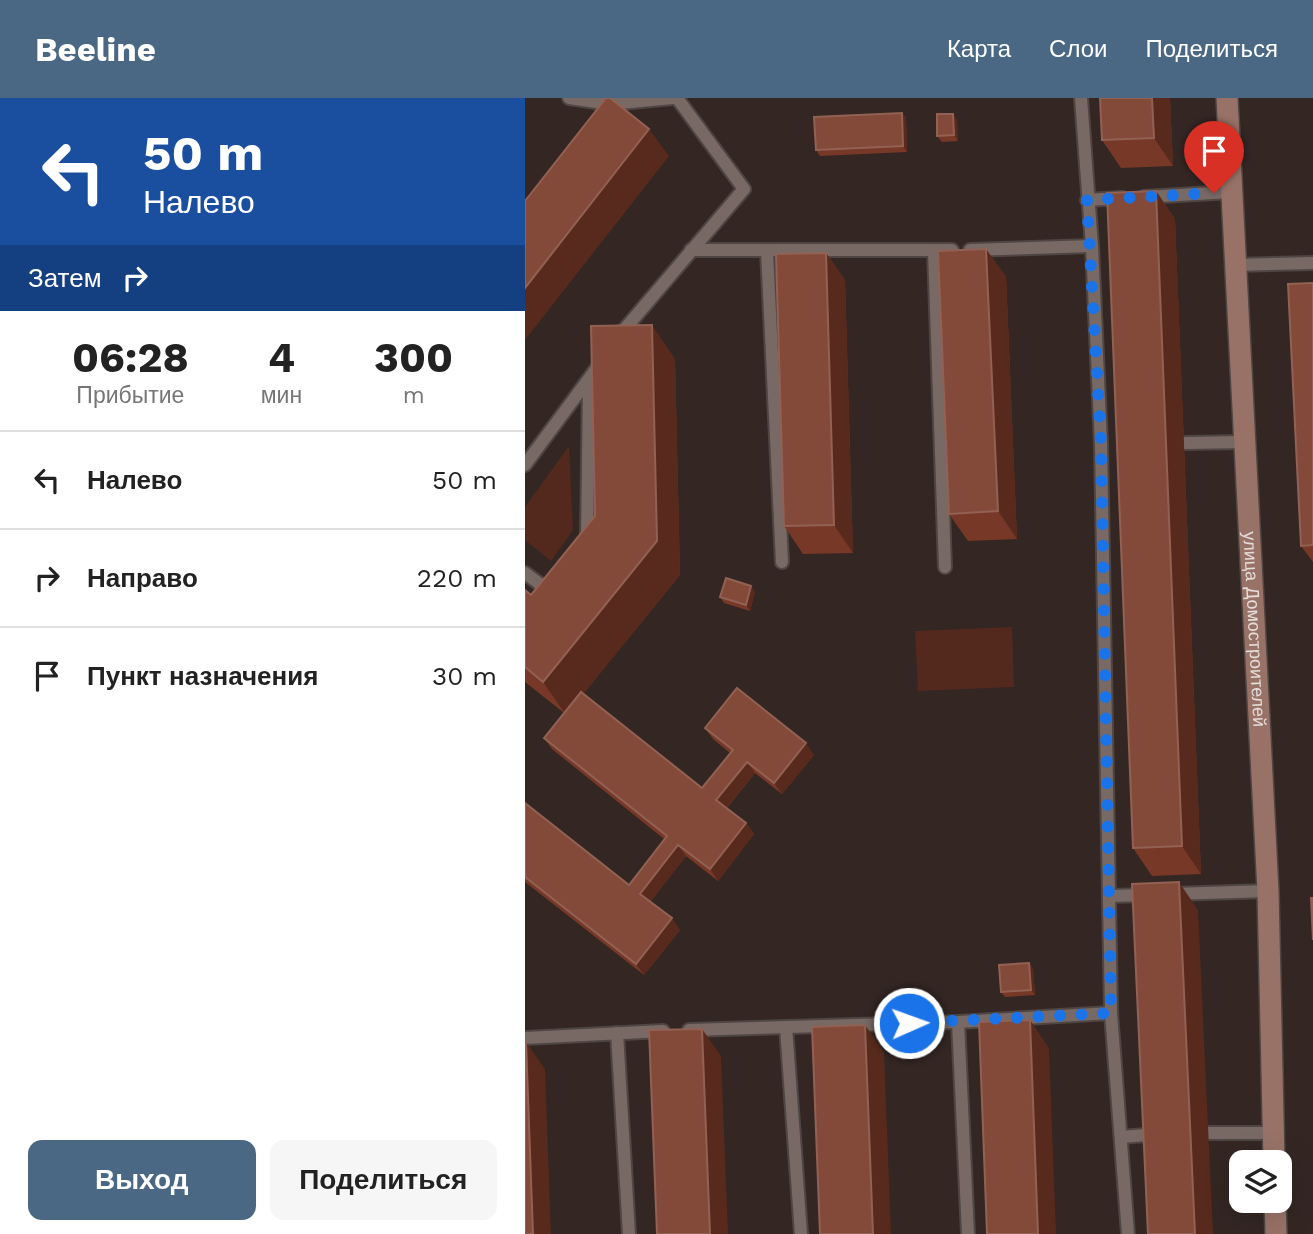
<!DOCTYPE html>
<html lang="ru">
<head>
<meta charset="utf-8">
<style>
  body { margin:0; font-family:"Work Sans",sans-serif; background:#f6f6f6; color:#222; height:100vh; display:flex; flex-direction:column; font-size:26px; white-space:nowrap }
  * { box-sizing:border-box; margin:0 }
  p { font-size:23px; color:#767676 }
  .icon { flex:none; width:38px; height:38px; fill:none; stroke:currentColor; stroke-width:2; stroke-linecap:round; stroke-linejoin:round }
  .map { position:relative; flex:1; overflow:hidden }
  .drawer { display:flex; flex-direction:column; background:#fff; width:525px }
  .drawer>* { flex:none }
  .hud { background:#1a4fa0; color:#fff; overflow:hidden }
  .fabs { position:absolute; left:704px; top:1052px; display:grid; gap:14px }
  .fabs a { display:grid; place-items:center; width:63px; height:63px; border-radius:14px; background:#fff; box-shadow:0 7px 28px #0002; font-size:35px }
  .pin { position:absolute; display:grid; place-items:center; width:60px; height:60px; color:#fff; margin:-72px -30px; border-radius:50% 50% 50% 0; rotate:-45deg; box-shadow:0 0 7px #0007 }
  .pin .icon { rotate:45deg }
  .me { position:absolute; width:77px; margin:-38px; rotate:88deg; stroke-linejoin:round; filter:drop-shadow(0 0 5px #0008) }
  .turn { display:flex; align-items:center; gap:24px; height:147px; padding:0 28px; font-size:32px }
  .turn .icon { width:91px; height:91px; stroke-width:2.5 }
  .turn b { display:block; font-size:49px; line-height:60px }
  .then { display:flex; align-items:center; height:66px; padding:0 28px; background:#0003; gap:14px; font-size:26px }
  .eta { display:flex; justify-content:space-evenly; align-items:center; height:119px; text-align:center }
  .eta b { font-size:42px; font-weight:700; line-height:49px }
  .primary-button { display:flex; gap:14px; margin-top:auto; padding:14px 28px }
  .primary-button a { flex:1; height:80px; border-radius:14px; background:#4a6883; color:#fff; font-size:28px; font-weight:700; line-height:80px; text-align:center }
  .primary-button a+a { background:#f6f6f6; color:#222 }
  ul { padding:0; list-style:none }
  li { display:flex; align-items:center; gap:21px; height:98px; padding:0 28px; border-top:2px solid #e0e0e0 }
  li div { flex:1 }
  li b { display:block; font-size:26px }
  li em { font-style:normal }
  header { display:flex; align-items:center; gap:42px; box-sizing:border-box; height:98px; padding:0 35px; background:#4a6883; color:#fff }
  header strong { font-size:33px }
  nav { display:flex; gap:38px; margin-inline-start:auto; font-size:24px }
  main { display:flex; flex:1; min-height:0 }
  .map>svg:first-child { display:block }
  .green { fill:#53291e }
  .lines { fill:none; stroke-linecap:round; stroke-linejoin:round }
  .lane-casing { stroke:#4f4542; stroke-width:16 }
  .secondary-casing { stroke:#4f4542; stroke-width:24 }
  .lane { stroke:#786965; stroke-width:12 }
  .secondary { stroke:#987267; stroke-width:21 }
  .wall { fill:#773827 }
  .shaded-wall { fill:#572a1d }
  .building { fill:#834a3a; stroke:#926153; stroke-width:2 }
  .route { stroke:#1a73e8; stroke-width:12; stroke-dasharray:0 21.6 }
  .labels { text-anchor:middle; stroke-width:7; stroke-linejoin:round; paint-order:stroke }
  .street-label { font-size:18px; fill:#e5ddda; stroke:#291d19 }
</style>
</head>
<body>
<header>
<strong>Beeline</strong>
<nav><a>Карта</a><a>Слои</a><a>Поделиться</a></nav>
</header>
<main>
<section class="drawer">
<div class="hud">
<div class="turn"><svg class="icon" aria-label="left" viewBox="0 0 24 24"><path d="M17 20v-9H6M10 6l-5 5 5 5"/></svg><div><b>50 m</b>Налево</div></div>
<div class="then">Затем<svg class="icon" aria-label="right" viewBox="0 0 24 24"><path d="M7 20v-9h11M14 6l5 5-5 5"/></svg></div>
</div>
<div class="eta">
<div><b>06:28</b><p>Прибытие</p></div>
<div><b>4</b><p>мин</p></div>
<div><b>300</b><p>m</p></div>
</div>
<ul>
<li><svg class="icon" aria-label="left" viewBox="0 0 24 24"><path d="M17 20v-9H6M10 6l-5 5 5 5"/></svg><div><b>Налево</b></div><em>50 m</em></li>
<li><svg class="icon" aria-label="right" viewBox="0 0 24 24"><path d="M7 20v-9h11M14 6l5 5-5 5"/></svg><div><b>Направо</b></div><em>220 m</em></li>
<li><svg class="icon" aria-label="arrive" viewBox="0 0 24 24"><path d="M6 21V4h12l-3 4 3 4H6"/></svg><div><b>Пункт назначения</b></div><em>30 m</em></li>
</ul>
<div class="primary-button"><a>Выход</a><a>Поделиться</a></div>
</section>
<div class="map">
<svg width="788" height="1136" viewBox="0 0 788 1136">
  <rect width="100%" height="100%" fill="#332623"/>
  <g class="green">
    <path d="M44 348 48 432 26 463 0 442V409Z"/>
    <path d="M487 529 489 589 393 593 390 533Z"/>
  </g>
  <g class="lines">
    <defs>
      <g id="lane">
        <path d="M44 0 85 6 148 0"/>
        <path d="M556 0 567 148 576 346 586 915 603 1136"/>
        <path d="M619 99 706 94"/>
        <path d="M562 102 597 100"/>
        <path d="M166 152H427"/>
        <path d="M445 152 567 148"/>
        <path d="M242 153 257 464"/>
        <path d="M409 153 420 469"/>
        <path d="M711 167 788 165"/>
        <path d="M93 239 219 91 152 0"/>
        <path d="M659 345 718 344"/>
        <path d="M0 367 77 263"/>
        <path d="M62 443 64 282"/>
        <path d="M0 475 27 495"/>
        <path d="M647 796 743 793"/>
        <path d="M584 798 622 797"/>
        <path d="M433 924 443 1136"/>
        <path d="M261 929 276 1136"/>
        <path d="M164 932 433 924 586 915"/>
        <path d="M92 935 104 1136"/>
        <path d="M0 940 138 933"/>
        <path d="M683 1035H748"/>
        <path d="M596 1039 633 1036"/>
      </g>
      <g id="secondary">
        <path id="s1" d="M702 0 743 793 749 1064"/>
        <path d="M750 1102 751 1136"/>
      </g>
    </defs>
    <use href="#lane" class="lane-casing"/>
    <use href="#secondary" class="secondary-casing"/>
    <use href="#lane" class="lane"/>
    <use href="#secondary" class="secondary"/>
  </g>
  <g class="wall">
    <path d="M575 0H645L648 68 596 70 577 42Z"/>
    <path d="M377 15 381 20 382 54 295 58 291 52Z"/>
    <path d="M432 22 433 43 417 44 412 38Z"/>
    <path d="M631 93 650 121 676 776 627 778 608 750Z"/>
    <path d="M301 155 320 182 328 455 278 456 259 428Z"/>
    <path d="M481 178 492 441 443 443 424 416Z"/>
    <path d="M788 185V464L776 448Z"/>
    <path d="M150 261 155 477 58 596 177 690 205 655 188 641 180 630 289 657 257 696 230 675 202 710 221 725 229 736 193 783 161 758 125 804 155 832 119 877 0 784V705L104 787 139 741 27 651 19 640 39 615 0 584V492L6 497 70 418Z"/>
    <path d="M230 494 225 513 199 505 195 499Z"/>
    <path d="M504 865 508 871 510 897 480 899 476 894Z"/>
  </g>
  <g class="shaded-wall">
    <path d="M627 0H645L648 68 629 40Z"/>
    <path d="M377 15 381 20 382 54 378 48Z"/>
    <path d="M428 16 432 22 433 43 429 37Z"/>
    <path d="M124 31 144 58 0 242V190Z"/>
    <path d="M631 93 650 121 676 776 657 748Z"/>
    <path d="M461 151 481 178 492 441 473 413Z"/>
    <path d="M301 155 320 182 328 455 309 427Z"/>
    <path d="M127 227 150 261 155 477 41 617 18 584 132 443Z"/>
    <path d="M226 488 230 494 225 513 221 507Z"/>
    <path d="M281 645 289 657 257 696 249 685Z"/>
    <path d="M222 664 230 675 199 713 191 702Z"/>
    <path d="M221 725 229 736 193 783 185 771Z"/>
    <path d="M153 747 161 758 123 807 115 796Z"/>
    <path d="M654 784 673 812 688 1136H670Z"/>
    <path d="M147 820 155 832 119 877 111 866Z"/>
    <path d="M504 865 508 871 510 897 506 892Z"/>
    <path d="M505 922 524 950 531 1136H513Z"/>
    <path d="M340 927 359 954 366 1136H348Z"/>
    <path d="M177 931 196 958 203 1136H185Z"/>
    <path d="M1 944 20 971 26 1136H8Z"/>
  </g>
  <g class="building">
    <path d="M81 0H85L124 31 0 190V103Z"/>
    <path d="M575 0H627L629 40 577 42Z"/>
    <path d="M377 15 378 48 291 52 289 19Z"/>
    <path d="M412 16H428L429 37 412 38Z"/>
    <path d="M631 93 657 748 608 750 582 95Z"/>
    <path d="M461 151 473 413 424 416 413 153Z"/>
    <path d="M301 155 309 427 259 428 251 156Z"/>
    <path d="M788 185V447L776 448 763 186Z"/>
    <path d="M127 227 132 443 18 584 0 569V492L6 497 70 418 66 228Z"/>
    <path d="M201 480 226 488 221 507 195 499Z"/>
    <path d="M212 590 281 645 249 685 222 664 191 702 221 725 185 771 153 747 115 796 147 820 111 866 0 779V705L104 787 142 738 19 640 56 594 177 690 208 652 180 630Z"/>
    <path d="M654 784 670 1136H623L607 786Z"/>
    <path d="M786 800H788V842Z"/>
    <path d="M504 865 506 892 476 894 474 867Z"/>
    <path d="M505 922 513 1136H462L454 924Z"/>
    <path d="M340 927 348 1136H295L287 929Z"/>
    <path d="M177 931 185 1136H132L124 932Z"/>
    <path d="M0 944H1L8 1136H0Z"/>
  </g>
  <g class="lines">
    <path class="route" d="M384 925 586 915 576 346 562 102 689 95"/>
  </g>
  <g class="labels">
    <g class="street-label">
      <text dy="6" stroke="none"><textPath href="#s1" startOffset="532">улица Домостроителей</textPath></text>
    </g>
  </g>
</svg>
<div class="fabs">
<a><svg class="icon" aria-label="layers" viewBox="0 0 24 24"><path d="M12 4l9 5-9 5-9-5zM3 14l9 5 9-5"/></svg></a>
</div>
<div class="pin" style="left:689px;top:95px;background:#d93025"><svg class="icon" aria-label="arrive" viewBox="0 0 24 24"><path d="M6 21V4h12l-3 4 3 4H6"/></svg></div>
<svg class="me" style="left:384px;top:925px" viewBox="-20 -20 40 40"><circle r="17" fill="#1a73e8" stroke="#fff" stroke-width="3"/><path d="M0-11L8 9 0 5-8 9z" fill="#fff"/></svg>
</div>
</main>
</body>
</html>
